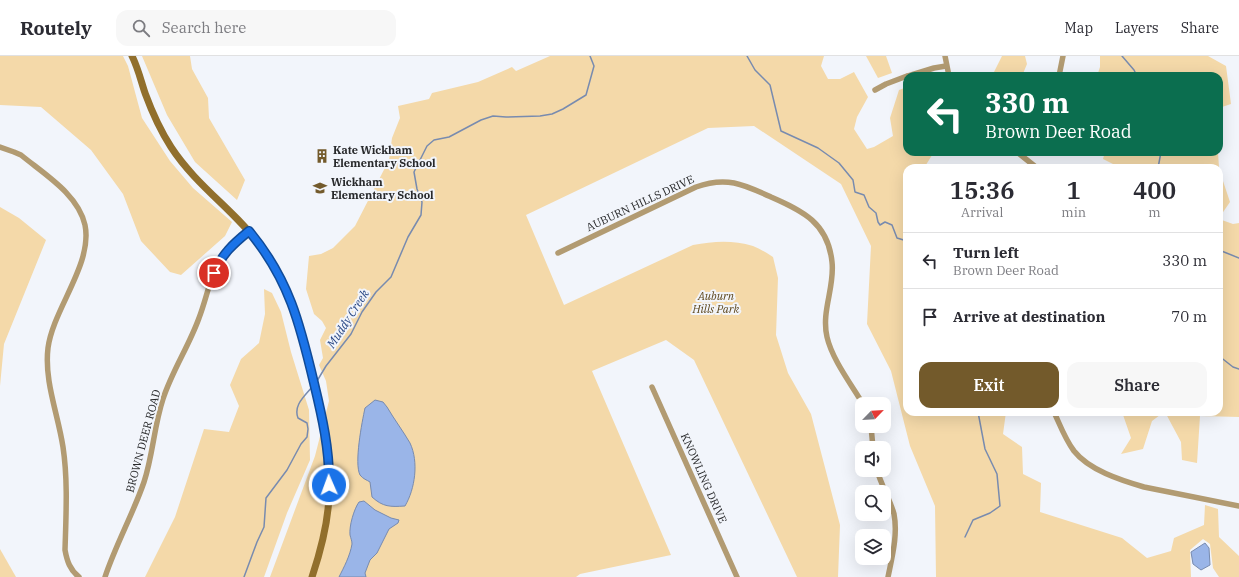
<!DOCTYPE html>
<html lang="en">
<head>
<meta charset="utf-8">
<style>
  body { margin:0; font-family:"IBM Plex Serif",serif; background:#f7f7f7; color:#2b2b33; height:100vh; display:flex; flex-direction:column; font-size:15px; white-space:nowrap }
  * { box-sizing:border-box; margin:0 }
  p { font-size:13px; color:#7c7c81 }
  .icon { flex:none; width:22px; height:22px; fill:none; stroke:currentColor; stroke-width:2; stroke-linecap:round; stroke-linejoin:round }
  .map { position:relative; flex:1; overflow:hidden }
  .sheet { position:absolute; left:903px; top:108px; width:320px; height:252px; display:flex; flex-direction:column; background:#fff; border-radius:12px; box-shadow:0 4px 16px #0002 }
  .sheet>* { flex:none }
  .banner { position:absolute; left:903px; top:16px; width:320px; height:84px; border-radius:12px; box-shadow:0 4px 16px #0002; background:#0b6e4f; color:#fff; overflow:hidden }
  .needle { width:26px; rotate:65deg }
  .fabs { position:absolute; left:855px; top:341px; display:grid; gap:8px }
  .fabs a { display:grid; place-items:center; width:36px; height:36px; border-radius:8px; background:#fff; box-shadow:0 4px 16px #0002; font-size:20px }
  .pin { position:absolute; display:grid; place-items:center; width:34px; height:34px; color:#fff; margin:-17px; border:2px solid #fff; border-radius:50%; box-shadow:0 1px 4px #0007 }
  .me { position:absolute; width:44px; margin:-22px; rotate:358deg; stroke-linejoin:round; filter:drop-shadow(0 0 3px #0008) }
  .turn { display:flex; align-items:center; gap:14px; height:84px; padding:0 16px; font-size:18px }
  .turn .icon { width:52px; height:52px; stroke-width:2.5 }
  .turn b { display:block; font-size:28px; line-height:34px }
  .eta { display:flex; justify-content:space-evenly; align-items:center; height:68px; text-align:center }
  .eta b { font-size:24px; font-weight:600; line-height:28px }
  .primary-button { display:flex; gap:8px; margin-top:auto; padding:8px 16px }
  .primary-button a { flex:1; height:46px; border-radius:12px; background:#735a2b; color:#fff; font-size:16px; font-weight:600; line-height:46px; text-align:center }
  .primary-button a+a { background:#f7f7f7; color:#2b2b33 }
  ul { padding:0; list-style:none }
  li { display:flex; align-items:center; gap:12px; height:56px; padding:0 16px; border-top:1px solid #e1e1e2 }
  li div { flex:1 }
  li b { display:block; font-size:15px }
  li em { font-style:normal }
  header { display:flex; align-items:center; gap:24px; box-sizing:border-box; height:56px; padding:0 20px; background:#fff; border-bottom:1px solid #e1e1e2 }
  header strong { font-size:19px }
  nav { display:flex; gap:22px; margin-inline-start:auto; font-size:14px }
  .search { width:280px; height:36px; background:#f7f7f7; display:flex; align-items:center; gap:10px; box-sizing:border-box; padding:0 14px; border-radius:12px; color:#7c7c81; font-size:15px }
  .map>svg:first-child { display:block }
  .green { fill:#f4d9a9 }
  .water { fill:#9ab5e8; stroke:#788baf }
  .lines { fill:none; stroke-linecap:round; stroke-linejoin:round }
  .stream { stroke:#788baf; stroke-width:1.5 }
  .street { stroke:#b29b72; stroke-width:5.5 }
  .secondary { stroke:#916f2c; stroke-width:7 }
  .route-casing { stroke:#114b97; stroke-width:10 }
  .route { stroke:#1a73e8; stroke-width:7 }
  .labels { text-anchor:middle; stroke-width:4; stroke-linejoin:round; paint-order:stroke }
  .poi-label { font-size:11px; font-weight:bold; fill:#28292b; stroke:#f2f5fb; text-anchor:start }
  .street-label { font-size:11px; fill:#28292b; stroke:#f2f5fb }
  .park-label { font-size:11px; font-style:italic; fill:#5c461c; stroke:#f2f5fb }
  .water-label { font-size:12px; font-style:italic; fill:#2a4885; stroke:#f2f5fb }
</style>
</head>
<body>
<header>
<strong>Routely</strong>
<div class="search"><svg class="icon" aria-label="search" viewBox="0 0 24 24"><circle cx="10" cy="10" r="6"/><path d="M15 15l6 6"/></svg>Search here</div>
<nav><a>Map</a><a>Layers</a><a>Share</a></nav>
</header>
<div class="map">
<svg width="1239" height="521" viewBox="0 0 1239 521">
  <rect width="100%" height="100%" fill="#f2f5fb"/>
  <g class="green">
    <path d="M0 0H123L128 10 142 62 170 105 193 132 232 166 225 180 181 219 170 216 141 185 123 138 91 94 41 51 0 49Z"/>
    <path d="M142 0H190L192 13 208 42 209 62 245 124 237 144 195 106 167 59Z"/>
    <path d="M550 0H824L821 10 828 23H840L854 16 868 41 857 61 854 73 867 93 874 91 893 80 890 62 899 34 907 31V96H934L924 112H907V356H1006L1003 378 1022 391 1023 418 1041 427 1040 456 1122 482 1147 502 1171 495 1174 482 1204 469 1205 449 1218 453 1219 481 1239 500V521H1219L1213 512 1210 488 1203 483 1190 494 1191 521H936L935 450 910 390 891 315 867 268 871 190 841 128 754 70 708 72 526 159 564 249 693 189C714 185 733 184 753 190 760 193 767 197 773 201L778 222 776 279 788 317 811 358 840 469 838 521H797L694 304 666 284 592 315 671 499 580 518 576 521H270L315 400 329 345 326 325 319 309 323 302 320 284 326 272 322 265 314 258 306 233 309 200 321 198 333 192 355 170 389 104 392 82 400 62 398 50 429 43 432 37 478 26 512 11 516 15Z"/>
    <path d="M866 0H886L892 17 878 22Z"/>
    <path d="M1002 0H1025L1027 8 1022 20H992Z"/>
    <path d="M1100 0H1208L1226 10 1231 48 1219 52V20H1097L1100 11Z"/>
    <path d="M1105 96H1218L1219 112H1121L1103 103Z"/>
    <path d="M1219 113 1230 146 1219 162Z"/>
    <path d="M0 151 19 162 46 184 4 288 0 330Z"/>
    <path d="M1219 163 1233 168 1239 167V361L1200 360 1197 407 1182 404 1181 386 1165 356H1219Z"/>
    <path d="M264 233 272 237 281 256 291 296 309 354 310 404 287 457 264 521H145L175 461 204 373 229 376 239 350 230 329 241 303 259 287 265 258Z"/>
    <path d="M1122 356H1164L1152 365 1143 393 1121 398 1131 382Z"/>
    <path d="M0 493 16 521H0Z"/>
  </g>
  <g class="water">
    <path d="M375 344 383 346 387 351C394 363 403 375 410 387 419 406 415 433 405 450 390 451 383 451 372 441L370 426C367 424 363 423 360 419 354 407 362 366 365 352Z"/>
    <path d="M364 445 375 454 391 462 399 464 398 467 389 473 377 497 370 504 365 517 366 521H339C344 511 350 500 352 488 352 485 351 483 350 479 349 470 354 453 359 446Z"/>
    <path d="M1205 487 1209 492 1210 509 1201 514 1193 508 1191 496Z"/>
  </g>
  <g class="lines">
    <g class="stream">
      <path d="M747 0 755 14 770 29 781 75 818 92 839 107 853 124 855 136 864 139 869 151 876 157 878 166 880 169 885 166 892 169 897 182 907 185"/>
      <path d="M1122 0 1134 14 1137 20"/>
      <path d="M1158 112 1161 96"/>
      <path d="M1219 194 1239 202"/>
      <path d="M1219 300 1233 311 1239 313"/>
      <path d="M317 325 326 310 351 278 362 256 376 236 391 221 408 181 421 159 422 146 417 133 414 116 427 90 434 84 449 81 481 64 493 60 506 61 540 60 552 58 563 53 586 39 594 10 590 0"/>
      <path d="M965 481 973 464 990 457 1000 450 997 418 985 393 978 356"/>
      <path d="M244 521 257 486 264 471 266 442 287 414 301 388 307 381 308 373 307 367 298 362C293 349 305 340 312 331"/>
    </g>
    <g class="street">
      <path d="M945 0 949 20"/>
      <path d="M908 20 934 12 946 10"/>
      <path d="M1059 20 1063 0"/>
      <path d="M875 34 886 28 907 20"/>
      <path d="M0 91 14 96 21 99C44 118 78 138 85 169 93 208 53 253 48 292 44 325 58 358 63 391 68 424 66 460 65 494 67 505 70 514 79 521"/>
      <path d="M1017 96 1037 112"/>
      <path d="M558 197 696 131C726 120 743 128 771 141 803 155 828 167 832 206 835 231 821 255 827 281 832 303 851 328 863 348"/>
      <path d="M652 331 737 521"/>
      <path d="M1054 356C1060 369 1065 383 1074 395 1089 414 1120 424 1144 431L1239 450"/>
      <path d="M871 370 873 392"/>
      <path d="M877 414C881 429 890 443 894 458 898 479 892 501 888 521"/>
      <path d="M105 521C116 488 133 458 144 426 153 399 154 370 163 343 172 315 189 290 199 262 207 242 210 218 223 200 230 190 240 183 249 175"/>
    </g>
    <path class="secondary" d="M132 0C138 12 141 25 145 37 152 56 160 74 171 91 197 131 237 156 264 194 292 233 303 280 314 326 322 362 330 398 329 436 329 465 321 494 312 521"/>
  </g>
  <g class="lines">
    <defs>
      <path id="route" d="M214 217C222 198 233 188 249 175 289 223 300 268 314 327 322 360 330 395 329 429"/>
    </defs>
    <use href="#route" class="route-casing"/>
    <use href="#route" class="route"/>
  </g>
  <defs>
    <symbol id="building-bare" viewBox="-9 -9 18 18"><path d="M-4-6H4V6H1V3H-1V6H-4ZM-2.5-4.3h1.7v1.8h-1.7ZM.8-4.3h1.7v1.8H.8ZM-2.5-1h1.7V.8h-1.7ZM.8-1h1.7V.8H.8Z" fill="#735a2b" stroke="#f2f5fb" stroke-width="2.5" paint-order="stroke"/></symbol>
    <symbol id="school-bare" viewBox="-9 -9 18 18"><path d="M0-5L7-2L0 1L-7-2ZM-4 1L0 2.5L4 1V4Q0 6-4 4Z" fill="#735a2b" stroke="#f2f5fb" stroke-width="2.5" paint-order="stroke"/></symbol>
  </defs>
  <g fill-rule="evenodd">
    <use href="#building-bare" x="312" y="90" width="20" height="20"/>
    <use href="#school-bare" x="310" y="122" width="20" height="20"/>
  </g>
  <g class="labels">
    <g class="poi-label">
      <text x="333" y="98">Kate Wickham<tspan x="333" dy="13">Elementary School</tspan></text>
      <text x="331" y="130">Wickham<tspan x="331" dy="13">Elementary School</tspan></text>
    </g>
    <g class="street-label">
      <text transform="translate(640 147) rotate(-25)" y="4">AUBURN HILLS DRIVE</text>
      <text transform="translate(143 385) rotate(-75)" y="4">BROWN DEER ROAD</text>
      <text transform="translate(704 422) rotate(66)" y="4">KNOWLING DRIVE</text>
    </g>
    <g class="park-label">
      <text x="716" y="244">Auburn<tspan x="716" dy="13">Hills Park</tspan></text>
    </g>
    <g class="water-label">
      <text transform="translate(348 263) rotate(-57)" y="4">Muddy Creek</text>
    </g>
  </g>
</svg>
<div class="fabs">
<a><svg class="needle" viewBox="-14 -14 28 28"><path d="M0-13l5 13h-10z" fill="#e53935"/><path d="M0 13l5-13h-10z" fill="#7c7c81"/></svg></a>
<a><svg class="icon" aria-label="sound" viewBox="0 0 24 24"><path d="M4 9h4l5-4v14l-5-4H4zM17 9q2 3 0 6"/></svg></a>
<a><svg class="icon" aria-label="search" viewBox="0 0 24 24"><circle cx="10" cy="10" r="6"/><path d="M15 15l6 6"/></svg></a>
<a><svg class="icon" aria-label="layers" viewBox="0 0 24 24"><path d="M12 4l9 5-9 5-9-5zM3 14l9 5 9-5"/></svg></a>
</div>
<div class="pin" style="left:214px;top:217px;background:#d93025"><svg class="icon" aria-label="arrive" viewBox="0 0 24 24"><path d="M6 21V4h12l-3 4 3 4H6"/></svg></div>
<svg class="me" style="left:329px;top:429px" viewBox="-20 -20 40 40"><circle r="17" fill="#1a73e8" stroke="#fff" stroke-width="3"/><path d="M0-11L8 9 0 5-8 9z" fill="#fff"/></svg>
<div class="banner">
<div class="turn"><svg class="icon" aria-label="left" viewBox="0 0 24 24"><path d="M17 20v-9H6M10 6l-5 5 5 5"/></svg><div><b>330 m</b>Brown Deer Road</div></div>
</div>
<section class="sheet">
<div class="eta">
<div><b>15:36</b><p>Arrival</p></div>
<div><b>1</b><p>min</p></div>
<div><b>400</b><p>m</p></div>
</div>
<ul>
<li><svg class="icon" aria-label="left" viewBox="0 0 24 24"><path d="M17 20v-9H6M10 6l-5 5 5 5"/></svg><div><b>Turn left</b><p>Brown Deer Road</p></div><em>330 m</em></li>
<li><svg class="icon" aria-label="arrive" viewBox="0 0 24 24"><path d="M6 21V4h12l-3 4 3 4H6"/></svg><div><b>Arrive at destination</b></div><em>70 m</em></li>
</ul>
<div class="primary-button"><a>Exit</a><a>Share</a></div>
</section>
</div>
</body>
</html>
